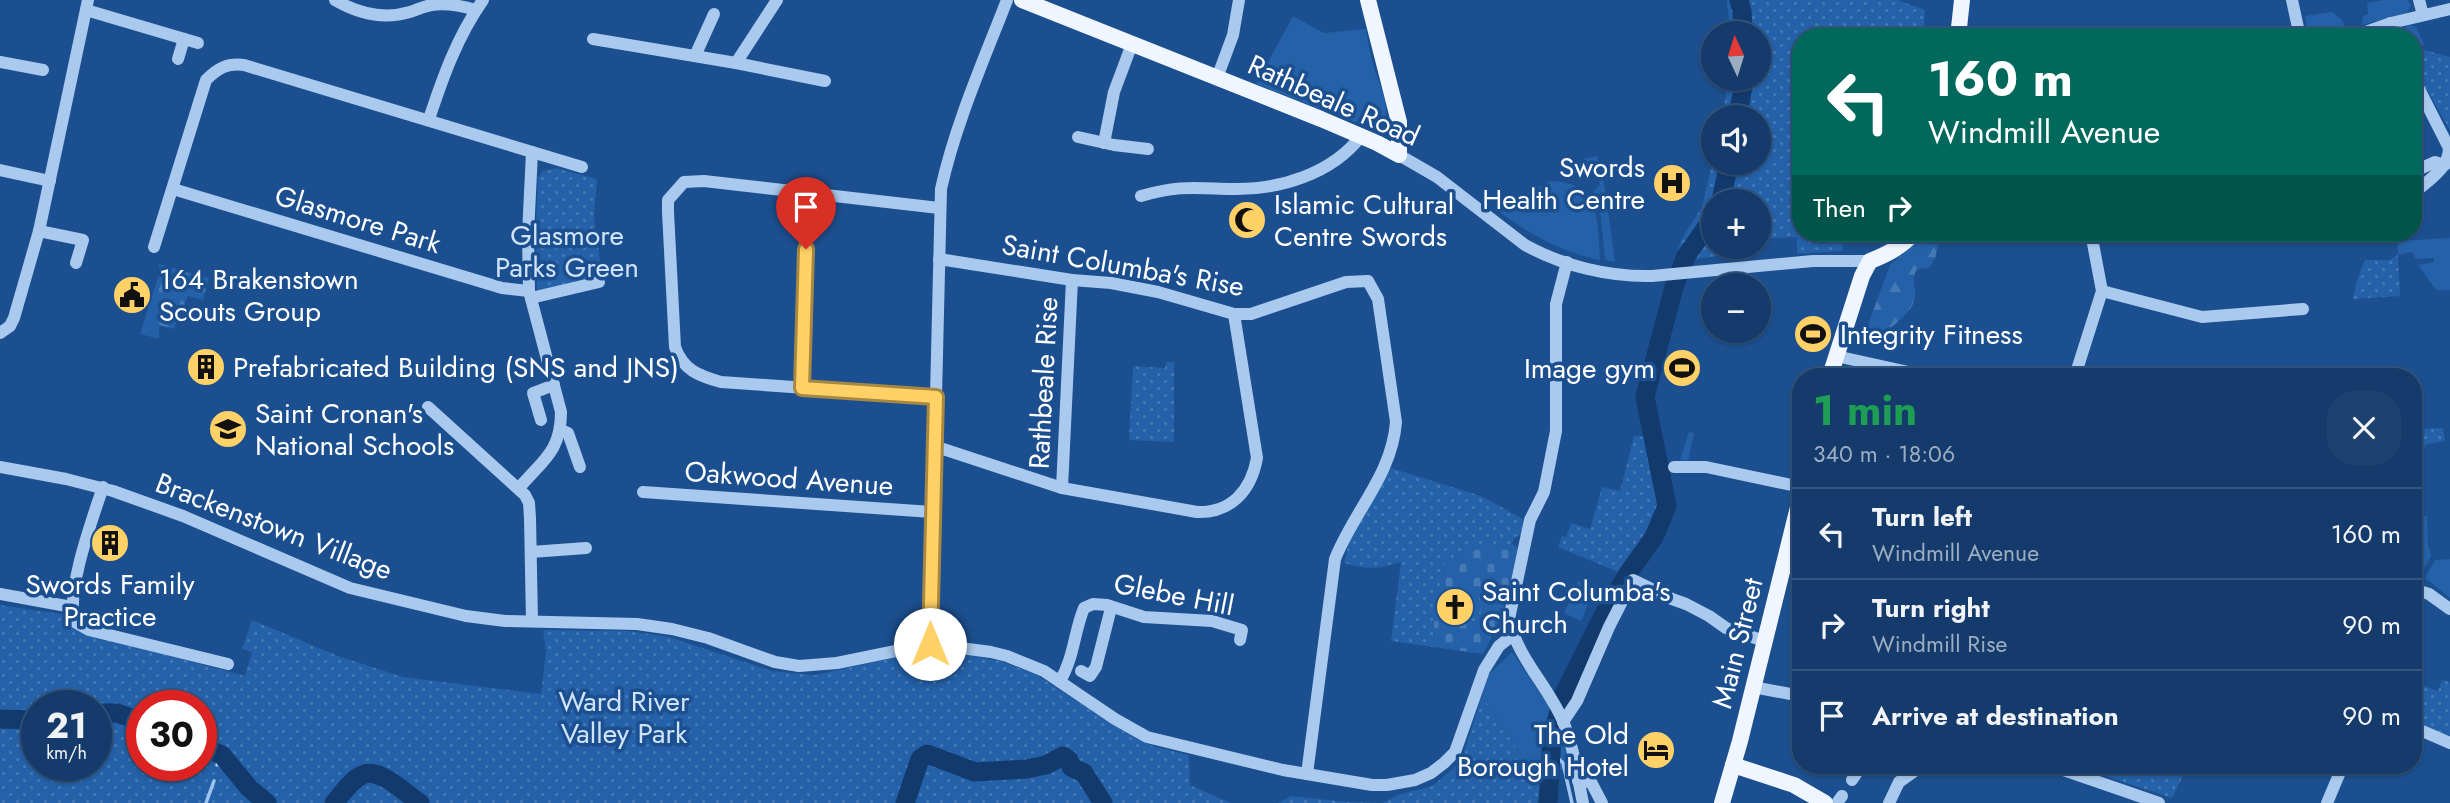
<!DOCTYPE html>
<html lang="en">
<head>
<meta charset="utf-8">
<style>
  body { margin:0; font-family:Jost,sans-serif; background:#1d4271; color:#f1f3f6; height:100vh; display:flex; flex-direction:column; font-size:26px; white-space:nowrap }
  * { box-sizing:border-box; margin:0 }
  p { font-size:23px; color:#9dadc1 }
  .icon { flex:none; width:38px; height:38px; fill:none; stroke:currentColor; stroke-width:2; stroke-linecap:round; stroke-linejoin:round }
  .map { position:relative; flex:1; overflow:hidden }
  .details { position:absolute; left:1792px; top:368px; width:630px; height:406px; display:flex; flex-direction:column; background:#143b6b; border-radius:28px; box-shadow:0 2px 5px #0004,0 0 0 2px #33557e }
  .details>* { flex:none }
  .banner { position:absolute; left:1792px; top:28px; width:630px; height:214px; border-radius:28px; box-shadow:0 2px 5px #0004,0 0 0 2px #33557e; background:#00695c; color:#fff; overflow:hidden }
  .needle { width:46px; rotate:356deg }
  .tools { position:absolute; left:1701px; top:21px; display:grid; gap:14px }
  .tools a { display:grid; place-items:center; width:70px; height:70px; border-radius:50%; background:#143b6b; box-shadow:0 2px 5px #0004,0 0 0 2px #33557e; font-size:35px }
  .speed { position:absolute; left:21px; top:690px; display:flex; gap:14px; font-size:35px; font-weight:700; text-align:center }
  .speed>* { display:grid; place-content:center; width:91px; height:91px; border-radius:50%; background:#143b6b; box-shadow:0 2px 5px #0004,0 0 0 2px #33557e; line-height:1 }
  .speed small { font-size:18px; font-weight:400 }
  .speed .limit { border:10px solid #d22; background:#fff; color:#111 }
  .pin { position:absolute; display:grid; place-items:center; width:60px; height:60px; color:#fff; margin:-72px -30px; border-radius:50% 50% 50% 0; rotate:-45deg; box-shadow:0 0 7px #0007 }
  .pin .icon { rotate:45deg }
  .me { position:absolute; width:77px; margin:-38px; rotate:0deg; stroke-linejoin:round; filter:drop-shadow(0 0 5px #0008) }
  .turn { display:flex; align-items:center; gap:24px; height:147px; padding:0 21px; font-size:32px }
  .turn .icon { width:91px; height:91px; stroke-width:2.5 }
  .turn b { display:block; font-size:49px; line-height:60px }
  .then { display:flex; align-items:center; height:66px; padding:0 21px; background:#0003; gap:14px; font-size:26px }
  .round { display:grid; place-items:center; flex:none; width:74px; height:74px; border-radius:28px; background:#1d4271 }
  .head { display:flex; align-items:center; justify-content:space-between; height:119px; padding:0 21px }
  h1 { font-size:42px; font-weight:700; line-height:52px; color:#1e9e55 }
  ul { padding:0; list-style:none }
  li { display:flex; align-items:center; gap:21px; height:91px; padding:0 21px; border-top:2px solid #33557e }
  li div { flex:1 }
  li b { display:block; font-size:26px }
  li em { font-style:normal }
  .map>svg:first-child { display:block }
  .grass { fill:#2461a8 }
  .forest { fill:url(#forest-firs) }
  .cemetery { fill:url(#cemetery-stones) }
  .park { fill:url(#park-dots); fill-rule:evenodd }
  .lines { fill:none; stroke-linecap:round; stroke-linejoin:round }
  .stream { stroke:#9cc4f0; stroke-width:3.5 }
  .river { stroke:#123a6d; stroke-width:19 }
  .minor { stroke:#a9c9ee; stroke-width:12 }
  .major { stroke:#f0f6ff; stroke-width:16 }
  .route-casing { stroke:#a68842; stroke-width:18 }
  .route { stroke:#ffd166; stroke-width:12 }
  .labels { text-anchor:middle; stroke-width:7; stroke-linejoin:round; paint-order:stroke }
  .street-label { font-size:28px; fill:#fff; stroke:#1b4f8f }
  .poi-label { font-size:28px; fill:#fff; stroke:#1b4f8f; text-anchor:start }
  .park-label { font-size:28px; fill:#cfe3fa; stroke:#1b4f8f }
</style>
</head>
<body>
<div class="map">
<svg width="2450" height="803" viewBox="0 0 2450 803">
  <defs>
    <pattern id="forest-firs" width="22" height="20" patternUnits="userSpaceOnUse" patternTransform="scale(1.75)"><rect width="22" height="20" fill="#2461a8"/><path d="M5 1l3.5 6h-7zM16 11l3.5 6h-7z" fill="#4579b5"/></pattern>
    <pattern id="cemetery-stones" width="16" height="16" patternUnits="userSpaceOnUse" patternTransform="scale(1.75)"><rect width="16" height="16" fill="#2461a8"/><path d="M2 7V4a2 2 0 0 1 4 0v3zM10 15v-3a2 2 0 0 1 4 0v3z" fill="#4579b5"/></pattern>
    <pattern id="park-dots" width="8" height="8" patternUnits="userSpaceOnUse" patternTransform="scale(1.75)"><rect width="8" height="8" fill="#2461a8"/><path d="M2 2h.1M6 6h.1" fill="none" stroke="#4579b5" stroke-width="1.8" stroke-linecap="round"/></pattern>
  </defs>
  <rect width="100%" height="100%" fill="#1b4f8f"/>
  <g class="grass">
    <path d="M2383 0H2408L2411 6 2407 13 2362 25 2363 16 2368 14 2367 3Z"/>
    <path d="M2332 12 2341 19 2346 29 2331 37H2309L2305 16Z"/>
    <path d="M1293 16 1324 33 1366 29C1368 42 1370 55 1374 68 1379 86 1394 109 1381 126L1368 127 1256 84Z"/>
    <path d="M2409 25 2416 27 2425 46 2413 42V37H2399L2401 30Z"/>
    <path d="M1597 156 1605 188 1615 262 1605 260 1600 209 1593 192 1600 185 1598 177 1588 174 1583 159Z"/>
    <path d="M1551 181C1601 182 1598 222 1600 260 1559 252 1528 233 1495 209Z"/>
    <path d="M2450 238V290H2436L2418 265 2434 262V258L2416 259 2412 252 2398 255 2397 241Z"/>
    <path d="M159 274V339L140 334Z"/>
    <path d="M1689 432 1694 433 1688 461 1680 460Z"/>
    <path d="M2413 516H2427L2428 543 2431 556 2421 573 2413 560Z"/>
    <path d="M2450 559V598L2425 578 2435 560Z"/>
    <path d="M1578 581 1595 588 1581 621 1564 613Z"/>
    <path d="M1512 652 1548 705 1561 730 1570 767 1542 774 1528 765 1482 696 1487 676Z"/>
  </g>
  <g class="forest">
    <path d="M1927 233H1941L1935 259 1929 268 1917 269C1911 280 1916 285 1915 296 1914 313 1889 329 1877 337L1866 330 1890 265Z"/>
    <path d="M159 264 209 278 203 300 188 296 174 329 159 325Z"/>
  </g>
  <path class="cemetery" d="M1485 544H1512L1518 548C1510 585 1502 621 1483 654L1433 647 1434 621 1480 622 1444 597 1445 562 1470 547Z"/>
  <g class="park">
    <path d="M1727 0H1897L1925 10 1923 37H1801V233H1841L1843 251 1797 254V237L1762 239 1761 253 1732 254 1682 261 1677 254 1681 240 1702 207 1713 160V163H1759V117H1722L1729 79H1759V33H1730ZM1759 201V247H1713V201Z"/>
    <path d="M2413 47 2450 57V130L2413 66Z"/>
    <path d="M556 168 597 179 594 217 602 275 537 291 536 232 538 177 543 171Z"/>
    <path d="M2398 255 2400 296 2353 299 2358 277 2365 260H2389Z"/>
    <path d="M1166 362H1174V442L1129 440 1133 366 1165 368Z"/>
    <path d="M2443 428 2445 441 2426 444 2413 468V429Z"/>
    <path d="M1634 436 1650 437 1660 480 1662 496 1660 507 1651 534 1623 574 1558 547 1562 536 1566 537 1571 523 1590 529 1602 487 1620 491Z"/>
    <path d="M1391 468 1481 496 1523 519 1521 535 1515 537 1512 544C1483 544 1470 546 1445 562L1444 596 1480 597V622L1434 621 1433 647 1391 641 1401 562C1379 569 1366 570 1344 563L1350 538Z"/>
    <path d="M0 605 67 615 77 629 92 635 245 676 252 652 242 649 252 620 338 656 403 677 541 694 546 652 543 630 628 631 669 637 772 671 815 675 930 650 951 652 1000 661 1035 674 1128 734 1152 746 1189 755 1190 785 1231 803H0ZM37 705H96V765H37ZM142 705H201V765H142Z"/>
    <path d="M2442 680 2450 682V738L2418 725 2421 717 2413 713V681L2438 691Z"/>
    <path d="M1482 696 1528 765 1542 774 1541 795 1537 803H1278L1291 796 1347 802 1382 803 1401 794 1432 786 1452 770 1462 758Z"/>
    <path d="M2072 765H2188L2172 798Z"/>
  </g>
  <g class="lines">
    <g class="stream">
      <path d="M1552 752 1563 763 1572 803"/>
      <path d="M217 765 222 755"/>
      <path d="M206 803 214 781"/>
    </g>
    <g class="river">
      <path d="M1739 0 1742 11 1743 33"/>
      <path d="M1738 117 1744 79"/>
      <path d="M1721 201 1729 163"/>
      <path d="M96 713H117L142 722"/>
      <path d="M0 719 37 720"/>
      <path d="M201 746 222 755 249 788 267 803"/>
      <path d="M334 803C342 794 351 780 362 775 379 766 406 794 420 803"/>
      <path d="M905 803 920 759 927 754 975 772 1026 769 1046 765 1063 756 1069 760 1071 767 1084 773 1103 803"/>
      <path d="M1548 803 1552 736 1564 694 1604 614 1627 575 1654 537 1667 506 1645 397 1674 287 1686 256 1713 218"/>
    </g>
    <g class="minor">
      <path d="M335 0C359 14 383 20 410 12 417 10 424 6 432 5 446 3 462 6 476 10"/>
      <path d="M2292 0 2300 37"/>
      <path d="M2419 0 2423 15"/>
      <path d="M86 10 198 43"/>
      <path d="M2391 23 2395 37"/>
      <path d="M2352 37 2391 23 2450 9"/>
      <path d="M593 39 736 63 825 81"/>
      <path d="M695 56 714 14"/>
      <path d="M178 59 184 39"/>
      <path d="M0 62 43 70"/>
      <path d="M736 63 777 0"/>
      <path d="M2413 77 2449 148C2449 169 2427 181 2413 194"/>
      <path d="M1217 78 1233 35 1239 0"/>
      <path d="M429 119C443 77 457 37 483 0"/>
      <path d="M1078 137 1114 145 1148 149"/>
      <path d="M1104 143 1114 92 1132 44"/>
      <path d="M1399 155 1437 177 1525 245C1563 266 1609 277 1652 276L1813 261H1870"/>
      <path d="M0 170 50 181"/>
      <path d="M2413 172 2435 162 2445 165"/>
      <path d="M173 189 502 288 529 291"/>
      <path d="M1141 196C1179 185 1194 188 1232 189 1279 190 1332 174 1361 136"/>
      <path d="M39 231 83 240 76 263"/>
      <path d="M154 247 206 80C218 68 227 63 244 65L582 167"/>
      <path d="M939 259 1072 280 1111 283 1158 292 1234 314H1251L1346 282 1368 281 1378 299 1396 422C1392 475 1354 511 1335 559L1307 774"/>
      <path d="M1567 262 1556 304V431L1544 492 1530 520 1509 619C1517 657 1547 685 1562 719 1574 746 1577 775 1583 803"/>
      <path d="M2102 291 2202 317 2303 309"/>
      <path d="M531 298 599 282"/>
      <path d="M0 333 10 326 14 318 39 231 88 0"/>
      <path d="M1836 356 1913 373 1938 376"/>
      <path d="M2075 376 2102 291 2091 233"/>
      <path d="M802 388 807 193"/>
      <path d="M936 397 721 382C699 376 683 370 675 347L668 212V200L684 182 704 181 939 208"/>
      <path d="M428 407 525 495 529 503 530 518 532 621"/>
      <path d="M541 420 533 393 554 385"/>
      <path d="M561 430 568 433 580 467"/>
      <path d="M934 446 1062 488 1197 512C1231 513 1251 491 1257 458L1234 314"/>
      <path d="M0 467 66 479 113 491 183 516 350 588 466 616 505 621 637 624 672 629 708 638 775 662 799 666 837 663 930 644 991 652 1007 656 1044 671 1115 719 1147 737 1283 770 1372 785H1387L1415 780 1431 773 1444 763 1455 752 1484 670 1499 646 1513 635"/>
      <path d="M1674 467H1706L1801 487"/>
      <path d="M103 487C93 517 65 593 75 622L89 630 228 664"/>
      <path d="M520 487C543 460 561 451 561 412L529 291 528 234 532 152"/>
      <path d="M1062 488 1072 280"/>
      <path d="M643 492 932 512"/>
      <path d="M531 552 586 548"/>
      <path d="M1783 566 1798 569"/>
      <path d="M2413 589 2429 594 2450 609"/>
      <path d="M0 594 72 607"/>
      <path d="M930 644 941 189C955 125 983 62 1007 0"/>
      <path d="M1081 671 1090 676 1096 667 1111 608"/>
      <path d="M1060 681C1074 658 1074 632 1084 608L1093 604 1107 605 1144 617 1212 621 1242 630 1240 640"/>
      <path d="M1753 687 1801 696"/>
      <path d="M1563 722 1577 701 1609 627 1633 580 1672 599 1686 604 1709 616 1726 628 1764 641"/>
      <path d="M2413 727 2450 743"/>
      <path d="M2049 765 2159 803"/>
      <path d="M1852 780 1862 765"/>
      <path d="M1578 781 1591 782 1602 803"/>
      <path d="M1837 803 1842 796"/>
      <path d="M1889 803 1899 782 1923 765"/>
      <path d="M2327 803 2343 765"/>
    </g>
    <g class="major">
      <path d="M1022 0 1321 119 1377 143 1399 155V122L1368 0"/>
      <path d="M1958 37 1962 0"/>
      <path d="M1830 376 1862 276 1870 261C1888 254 1901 247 1914 233"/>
      <path d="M1733 765 1794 785 1825 803"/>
      <path d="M1722 803 1740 741 1801 495"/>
    </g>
  </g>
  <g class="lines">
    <defs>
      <path id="route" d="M806 249 802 388 936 397 930 644"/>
    </defs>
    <use href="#route" class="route-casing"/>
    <use href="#route" class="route"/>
  </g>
  <defs>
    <symbol id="hospital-disc" viewBox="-11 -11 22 22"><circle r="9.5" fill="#ffd166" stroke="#1b4f8f"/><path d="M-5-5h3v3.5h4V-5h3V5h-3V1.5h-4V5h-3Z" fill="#111"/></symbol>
    <symbol id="mosque-disc" viewBox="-11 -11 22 22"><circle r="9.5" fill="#ffd166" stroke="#1b4f8f"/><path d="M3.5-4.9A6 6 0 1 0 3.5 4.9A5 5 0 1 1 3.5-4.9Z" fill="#111"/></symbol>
    <symbol id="civic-disc" viewBox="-11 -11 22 22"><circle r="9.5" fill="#ffd166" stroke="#1b4f8f"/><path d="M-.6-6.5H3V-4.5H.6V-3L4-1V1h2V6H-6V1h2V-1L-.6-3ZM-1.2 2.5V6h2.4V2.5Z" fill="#111"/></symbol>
    <symbol id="stadium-disc" viewBox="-11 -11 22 22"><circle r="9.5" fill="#ffd166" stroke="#1b4f8f"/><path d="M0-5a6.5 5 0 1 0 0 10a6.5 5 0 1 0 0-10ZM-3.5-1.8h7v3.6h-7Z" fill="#111"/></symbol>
    <symbol id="building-disc" viewBox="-11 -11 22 22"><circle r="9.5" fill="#ffd166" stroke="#1b4f8f"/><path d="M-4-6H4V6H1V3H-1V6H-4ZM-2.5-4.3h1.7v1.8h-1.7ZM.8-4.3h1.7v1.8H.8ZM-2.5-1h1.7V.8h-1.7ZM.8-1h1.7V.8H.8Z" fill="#111"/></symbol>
    <symbol id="school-disc" viewBox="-11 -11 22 22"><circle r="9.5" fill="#ffd166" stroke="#1b4f8f"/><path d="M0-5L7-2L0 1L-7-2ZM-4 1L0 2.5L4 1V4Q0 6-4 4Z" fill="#111"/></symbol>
    <symbol id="church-disc" viewBox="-11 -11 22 22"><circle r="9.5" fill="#ffd166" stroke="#1b4f8f"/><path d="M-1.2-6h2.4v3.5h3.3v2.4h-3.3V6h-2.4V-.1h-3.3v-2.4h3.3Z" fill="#111"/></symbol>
    <symbol id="hotel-disc" viewBox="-11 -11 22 22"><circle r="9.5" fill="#ffd166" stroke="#1b4f8f"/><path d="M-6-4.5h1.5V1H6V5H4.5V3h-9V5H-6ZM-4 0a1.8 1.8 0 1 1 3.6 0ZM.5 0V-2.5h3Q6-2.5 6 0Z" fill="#111"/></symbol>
  </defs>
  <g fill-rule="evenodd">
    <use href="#hospital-disc" x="1650" y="161" width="44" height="44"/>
    <use href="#mosque-disc" x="1225" y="198" width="44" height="44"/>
    <use href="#civic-disc" x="110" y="273" width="44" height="44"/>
    <use href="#stadium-disc" x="1791" y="312" width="44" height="44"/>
    <use href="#building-disc" x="184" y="345" width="44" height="44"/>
    <use href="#stadium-disc" x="1660" y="346" width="44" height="44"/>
    <use href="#school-disc" x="206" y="407" width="44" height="44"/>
    <use href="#building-disc" x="88" y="521" width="44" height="44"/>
    <use href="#church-disc" x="1433" y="585" width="44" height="44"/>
    <use href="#hotel-disc" x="1634" y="728" width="44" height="44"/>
  </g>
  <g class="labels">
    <g class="street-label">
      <text transform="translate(1334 100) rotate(24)" y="10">Rathbeale Road</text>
      <text transform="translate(358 219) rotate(17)" y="10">Glasmore Park</text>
      <text transform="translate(1123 265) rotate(10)" y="10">Saint Columba's Rise</text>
      <text transform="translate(1043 383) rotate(-87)" y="10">Rathbeale Rise</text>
      <text transform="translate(789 478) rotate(4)" y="10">Oakwood Avenue</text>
      <text transform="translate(274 526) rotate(21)" y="10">Brackenstown Village</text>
      <text transform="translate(1174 594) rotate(11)" y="10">Glebe Hill</text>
      <text transform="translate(1737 643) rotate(-76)" y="10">Main Street</text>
    </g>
    <g class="poi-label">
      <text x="1645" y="177" text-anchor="end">Swords<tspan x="1645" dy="32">Health Centre</tspan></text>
      <text x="1274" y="214">Islamic Cultural<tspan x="1274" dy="32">Centre Swords</tspan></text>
      <text x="159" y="289">164 Brakenstown<tspan x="159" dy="32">Scouts Group</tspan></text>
      <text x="1840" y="344">Integrity Fitness</text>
      <text x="233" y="377">Prefabricated Building (SNS and JNS)</text>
      <text x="1655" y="378" text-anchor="end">Image gym</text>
      <text x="255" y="423">Saint Cronan's<tspan x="255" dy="32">National Schools</tspan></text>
      <text x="110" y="594" text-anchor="middle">Swords Family<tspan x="110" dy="32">Practice</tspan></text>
      <text x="1482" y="601">Saint Columba's<tspan x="1482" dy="32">Church</tspan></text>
      <text x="1629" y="744" text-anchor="end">The Old<tspan x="1629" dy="32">Borough Hotel</tspan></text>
    </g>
    <g class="park-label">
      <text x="567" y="245">Glasmore<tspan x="567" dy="32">Parks Green</tspan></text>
      <text x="624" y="711">Ward River<tspan x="624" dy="32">Valley Park</tspan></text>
    </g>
  </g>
</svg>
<div class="tools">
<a><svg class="needle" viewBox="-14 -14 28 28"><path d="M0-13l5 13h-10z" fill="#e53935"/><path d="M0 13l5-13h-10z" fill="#9dadc1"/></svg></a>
<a><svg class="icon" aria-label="sound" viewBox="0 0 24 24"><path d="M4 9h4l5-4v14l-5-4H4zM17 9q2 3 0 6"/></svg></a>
<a>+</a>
<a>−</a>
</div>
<div class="speed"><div>21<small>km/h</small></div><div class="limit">30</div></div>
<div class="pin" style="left:806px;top:249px;background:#d93025"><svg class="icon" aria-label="arrive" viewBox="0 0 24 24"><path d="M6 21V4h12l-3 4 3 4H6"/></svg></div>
<svg class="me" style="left:930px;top:644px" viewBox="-20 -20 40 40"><circle r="19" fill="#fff"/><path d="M0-13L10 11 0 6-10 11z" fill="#ffd166"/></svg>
<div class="banner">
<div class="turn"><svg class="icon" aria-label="left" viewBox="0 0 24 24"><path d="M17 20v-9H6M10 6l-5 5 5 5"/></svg><div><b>160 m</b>Windmill Avenue</div></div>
<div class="then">Then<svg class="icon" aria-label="right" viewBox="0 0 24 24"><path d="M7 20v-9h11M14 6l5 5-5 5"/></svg></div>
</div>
<section class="details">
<div class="head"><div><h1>1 min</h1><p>340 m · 18:06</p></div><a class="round"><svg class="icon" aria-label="close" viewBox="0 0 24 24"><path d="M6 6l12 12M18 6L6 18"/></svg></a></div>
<ul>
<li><svg class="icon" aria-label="left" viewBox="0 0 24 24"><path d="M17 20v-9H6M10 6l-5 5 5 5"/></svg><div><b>Turn left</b><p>Windmill Avenue</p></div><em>160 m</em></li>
<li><svg class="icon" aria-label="right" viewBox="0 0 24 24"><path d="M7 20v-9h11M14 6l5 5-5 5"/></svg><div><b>Turn right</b><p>Windmill Rise</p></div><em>90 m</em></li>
<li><svg class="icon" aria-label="arrive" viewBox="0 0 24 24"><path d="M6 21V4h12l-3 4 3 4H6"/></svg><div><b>Arrive at destination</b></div><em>90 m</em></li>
</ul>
</section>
</div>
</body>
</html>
